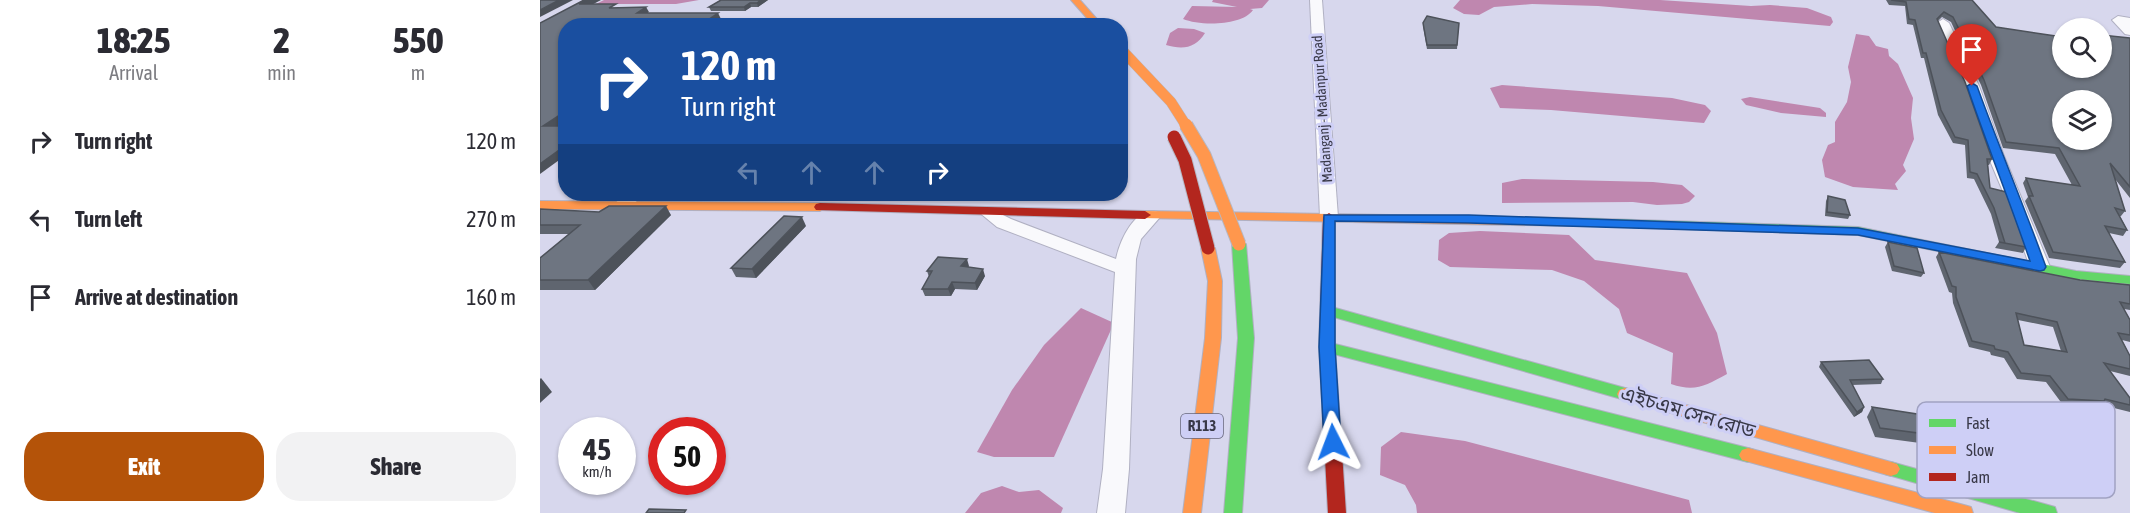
<!DOCTYPE html>
<html lang="en">
<head>
<meta charset="utf-8">
<style>
  body { margin:0; font-family:"Asap Condensed","Noto Sans Bengali",sans-serif; background:#f2f2f3; color:#2b2b33; height:100vh; display:flex; flex-direction:column; font-size:22px; white-space:nowrap }
  * { box-sizing:border-box; margin:0 }
  p { font-size:20px; color:#7c7c81 }
  .icon { flex:none; width:33px; height:33px; fill:none; stroke:currentColor; stroke-width:2; stroke-linecap:round; stroke-linejoin:round }
  .map { position:relative; flex:1; overflow:hidden }
  .details { display:flex; flex-direction:column; background:#fff; width:540px }
  .details>* { flex:none }
  .banner { position:absolute; left:18px; top:18px; width:570px; height:183px; border-radius:24px; box-shadow:0 2px 4px #0004; background:#1a4fa0; color:#fff; overflow:hidden }
  .fabs { position:absolute; left:1512px; top:18px; display:grid; gap:12px }
  .fabs a { display:grid; place-items:center; width:60px; height:60px; border-radius:50%; background:#fff; box-shadow:0 2px 4px #0004; font-size:30px }
  .speed { position:absolute; left:18px; top:417px; display:flex; gap:12px; font-size:30px; font-weight:700; text-align:center }
  .speed>* { display:grid; place-content:center; width:78px; height:78px; border-radius:50%; background:#fff; box-shadow:0 2px 4px #0004; line-height:1 }
  .speed small { font-size:15px; font-weight:400 }
  .speed .limit { border:9px solid #d22; background:#fff; color:#111 }
  .pin { position:absolute; display:grid; place-items:center; width:51px; height:51px; color:#fff; margin:-62px -26px; border-radius:50% 50% 50% 0; rotate:-45deg; box-shadow:0 0 6px #0007 }
  .pin .icon { rotate:45deg }
  .me { position:absolute; width:66px; margin:-33px; rotate:357deg; stroke-linejoin:round; filter:drop-shadow(0 0 4px #0008) }
  .turn { display:flex; align-items:center; gap:21px; height:126px; padding:0 24px; font-size:27px }
  .turn .icon { width:78px; height:78px; stroke-width:2.5 }
  .turn b { display:block; font-size:42px; line-height:51px }
  .lanes { display:flex; align-items:center; height:57px; padding:0 24px; background:#0003; justify-content:center; gap:30px; direction:ltr }
  .lanes .off { opacity:.35 }
  .eta { display:flex; justify-content:space-evenly; align-items:center; height:102px; text-align:center }
  .eta b { font-size:36px; font-weight:800; line-height:42px }
  .cta { display:flex; gap:12px; margin-top:auto; padding:12px 24px }
  .cta a { flex:1; height:69px; border-radius:24px; background:#b45309; color:#fff; font-size:24px; font-weight:800; line-height:69px; text-align:center }
  .cta a+a { background:#f2f2f3; color:#2b2b33 }
  ul { padding:0; list-style:none }
  li { display:flex; align-items:center; gap:18px; height:78px; padding:0 24px }
  li div { flex:1 }
  li b { display:block; font-size:22px }
  li em { font-style:normal }
  main { display:flex; flex:1; min-height:0 }
  .map>svg:first-child { display:block }
  .water { fill:#bf87af }
  .lines { fill:none; stroke-linecap:round; stroke-linejoin:round }
  .street-casing { stroke:#b0b0c2; stroke-width:2 }
  .fast-casing { stroke:#b0b0c2; stroke-width:2 }
  .slow-casing { stroke:#b0b0c2; stroke-width:2 }
  .jam-casing { stroke:#b0b0c2; stroke-width:2 }
  .street { fill:#f9f9fc; fill-rule:evenodd }
  .fast { fill:#63d668; fill-rule:evenodd }
  .slow { fill:#ff974d; fill-rule:evenodd }
  .jam { fill:#b3261e; fill-rule:evenodd }
  .slow-bridge-far1-casing { stroke:#b7b7c2; stroke-width:11; stroke-linecap:butt }
  .slow-bridge-casing { stroke:#b7b7c2; stroke-width:15; stroke-linecap:butt }
  .jam-bridge-casing { stroke:#b7b7c2; stroke-width:15; stroke-linecap:butt }
  .slow-bridge-far1 { stroke:#ff974d; stroke-width:10 }
  .slow-bridge { stroke:#ff974d; stroke-width:13 }
  .jam-bridge { stroke:#b3261e; stroke-width:13 }
  .wall { fill:#5f656f; fill-rule:evenodd }
  .shaded-wall { fill:#4d525a }
  .building { fill:#6e7581; stroke:#4d525a; stroke-width:1.5; fill-rule:evenodd }
  .route { fill:#1a73e8; stroke:#114b97; stroke-width:1.5 }
  .labels { text-anchor:middle; stroke-width:6; stroke-linejoin:round; paint-order:stroke }
  .far-street-label { font-size:14px; fill:#383847; stroke:#cecff6 }
  .shield { fill:#cecff6; stroke:#65657c; stroke-width:1.5 }
  .shield-label { font-size:15px; font-weight:bold; fill:#383847 }
  .near-street-label { font-size:20px; fill:#383847; stroke:#cecff6 }
  .key { fill:#cecff6; stroke:#a1a2c2; stroke-width:1.5 }
  .key-label { font-size:16px; fill:#383847 }
</style>
</head>
<body>
<main>
<section class="details">
<div class="eta">
<div><b>18:25</b><p>Arrival</p></div>
<div><b>2</b><p>min</p></div>
<div><b>550</b><p>m</p></div>
</div>
<ul>
<li><svg class="icon" aria-label="right" viewBox="0 0 24 24"><path d="M7 20v-9h11M14 6l5 5-5 5"/></svg><div><b>Turn right</b></div><em>120 m</em></li>
<li><svg class="icon" aria-label="left" viewBox="0 0 24 24"><path d="M17 20v-9H6M10 6l-5 5 5 5"/></svg><div><b>Turn left</b></div><em>270 m</em></li>
<li><svg class="icon" aria-label="arrive" viewBox="0 0 24 24"><path d="M6 21V4h12l-3 4 3 4H6"/></svg><div><b>Arrive at destination</b></div><em>160 m</em></li>
</ul>
<div class="cta"><a>Exit</a><a>Share</a></div>
</section>
<div class="map">
<svg width="1590" height="513" viewBox="0 0 1590 513">
  <rect width="100%" height="100%" fill="#d7d7ed"/>
  <g class="water">
    <path d="M64 0H159L136 4H56Z"/>
    <path d="M673 0H729L722 8 710 9 713 10C702 26 660 26 643 19L652 6 697 7 672 2Z"/>
    <path d="M920 0H1120L1211 6 1230 5 1267 8 1291 17 1293 22 1290 26 1058 6 992 4 954 7 939 15 924 14 913 8Z"/>
    <path d="M638 28 654 29 665 33C656 48 643 50 626 45L630 33Z"/>
    <path d="M1316 34 1329 36 1336 46 1348 49 1349 56 1358 64 1373 98 1371 118 1374 139 1363 165 1366 171 1355 184 1358 190 1313 187 1285 177 1282 160 1288 145 1295 142V122L1307 102 1311 82 1308 67Z"/>
    <path d="M962 85 1132 98 1165 105 1171 111 1164 123 1011 110 960 108 950 88Z"/>
    <path d="M1210 97 1280 108 1286 113V117L1241 113 1206 105 1201 99Z"/>
    <path d="M982 179 1113 182 1142 185 1155 196 1149 202 1142 204 1117 205 1093 202 962 203V183Z"/>
    <path d="M940 231 1029 235 1055 260 1147 273 1177 333 1187 374C1165 386 1155 392 1131 384L1133 353 1087 333 1079 309 1044 281 1012 270 910 267 898 260 899 240 909 233Z"/>
    <path d="M541 308 574 323 514 457H454L437 452 472 390 504 345Z"/>
    <path d="M861 432 925 441 1149 500 1152 513H877L876 505 865 485 840 475 841 447Z"/>
    <path d="M462 486 479 492 499 490 523 508 521 513H425L441 493Z"/>
  </g>
  <g class="lines">
    <defs>
      <g id="street">
        <path d="M770 0H782L798 217 795 221H783L780 217Z"/>
        <path d="M1578 16 1590 18V35L1585 34 1572 20Z"/>
        <path d="M1403 19 1409 23 1439 86 1464 156 1510 267 1507 271H1493L1490 267 1464 194 1448 156 1425 86 1397 23Z"/>
        <path d="M86 194H105L84 212H72L69 208Z"/>
        <path d="M449 208 471 219 576 259C580 240 595 206 618 212L621 216 601 239 596 259 589 469 585 513H557L563 469 575 272 457 227 440 213 443 209Z"/>
      </g>
      <g id="fast">
        <path d="M1033 218 1318 227 1536 271 1590 276V284L1536 279 1318 235 1028 225 1027 222Z"/>
        <path d="M699 240 706 244 714 338 702 513H684L698 338 692 244Z"/>
        <path d="M788 306 1085 388 1091 390 1093 394 1091 398 1085 400 783 314 781 311Z"/>
        <path d="M787 342 1208 448 1214 450 1217 455 1214 460 1208 462 782 351 779 347 782 343Z"/>
        <path d="M1351 462 1508 505 1515 507 1517 513H1480L1345 474 1342 469 1345 464Z"/>
      </g>
      <g id="slow">
        <path d="M531 0H540L563 26H554Z"/>
        <path d="M0 201 280 203 286 207 280 211 0 209Z"/>
        <path d="M605 211 1033 218 1039 222 1033 226 601 218 599 215 601 212Z"/>
        <path d="M668 244 675 248 682 281 681 338 661 513H643L665 338 668 281 661 248Z"/>
        <path d="M1085 388 1351 462 1357 464 1360 469 1357 474 1351 476 1079 398 1077 394 1079 390Z"/>
        <path d="M1208 448 1424 505 1431 507 1433 513H1395L1202 460 1199 455 1202 450Z"/>
      </g>
      <g id="jam">
        <path d="M280 203 605 211 611 215 605 219 276 210 274 207 276 204Z"/>
        <path d="M789 213 795 217V347L806 513H788L779 347 783 217Z"/>
      </g>
    </defs>
    <use href="#street" class="street-casing"/>
    <use href="#fast" class="fast-casing"/>
    <use href="#slow" class="slow-casing"/>
    <use href="#jam" class="jam-casing"/>
    <use href="#street" class="street"/>
    <use href="#fast" class="fast"/>
    <use href="#slow" class="slow"/>
    <use href="#jam" class="jam"/>
    <defs>
      <path id="slow-bridge-far1" d="M580 48 631 102 647 127"/>
      <path id="slow-bridge" d="M646 125 664 155 699 244"/>
      <path id="jam-bridge" d="M634 137 645 160 668 248"/>
    </defs>
    <use href="#slow-bridge-far1" class="slow-bridge-far1-casing"/>
    <use href="#slow-bridge" class="slow-bridge-casing"/>
    <use href="#jam-bridge" class="jam-bridge-casing"/>
    <use href="#slow-bridge-far1" class="slow-bridge-far1"/>
    <use href="#slow-bridge" class="slow-bridge"/>
    <use href="#jam-bridge" class="jam-bridge"/>
  </g>
  <g class="wall">
    <path d="M181 0H228L218 7H211L205 11H171L169 7Z"/>
    <path d="M1346 0H1432L1456 27 1522 68 1590 38V198L1575 179 1585 211 1581 216H1580L1587 230 1583 236 1569 233 1585 262 1580 268 1509 258 1485 201 1488 197 1483 183 1486 178 1532 185 1515 154 1463 148 1441 85 1411 22 1402 17 1398 21 1452 159 1449 165H1448L1450 188 1486 247 1483 253 1455 248 1459 242 1451 214 1434 179 1427 178 1425 145 1413 143 1398 115 1384 58H1381L1373 25 1367 24 1365 6 1349 5Z"/>
    <path d="M883 23H919L917 49H887L883 26Z"/>
    <path d="M104 194H155L151 197 106 196Z"/>
    <path d="M325 194H348L344 198H326Z"/>
    <path d="M1288 196 1310 215 1308 219 1285 216 1286 201Z"/>
    <path d="M0 209 59 212 131 215 55 290H0V258L29 234H0Z"/>
    <path d="M266 226 216 278 196 277 191 268Z"/>
    <path d="M1348 242 1384 273 1381 277 1352 271 1345 247Z"/>
    <path d="M1399 252 1540 280 1590 285V310L1584 309 1590 320V342L1582 340 1590 356V376L1570 371 1590 405V412L1562 405 1560 407 1523 405 1506 382 1477 379 1464 358 1451 355 1450 352 1429 347 1413 303 1412 293 1409 292 1396 257ZM1478 320 1513 327 1521 351 1484 345Z"/>
    <path d="M429 266 428 267 445 276 437 290 415 289 411 296H385L382 289 389 277 387 271Z"/>
    <path d="M1281 362 1343 379 1341 384 1312 385 1324 407 1322 412 1314 417 1279 367Z"/>
    <path d="M1332 407 1386 434 1380 443 1335 437 1327 417Z"/>
  </g>
  <g class="shaded-wall">
    <path d="M19 0H33L0 17V10Z"/>
    <path d="M47 0H61L42 10 39 4Z"/>
    <path d="M221 0H228L218 7 217 3Z"/>
    <path d="M210 3 211 7 205 11 204 7Z"/>
    <path d="M106 7 109 12 100 19 97 13Z"/>
    <path d="M178 13 181 19 171 26H159Z"/>
    <path d="M26 111V121L7 133 3 126Z"/>
    <path d="M26 145V155L0 174V164Z"/>
    <path d="M342 194H348L344 198Z"/>
    <path d="M126 206 131 215 55 290 48 280Z"/>
    <path d="M262 217 266 226 216 278 212 269Z"/>
    <path d="M427 259 429 266 424 273 421 266Z"/>
    <path d="M443 269 445 276 437 290 435 283Z"/>
    <path d="M412 282 415 289 411 296 408 289Z"/>
    <path d="M1 378 12 392 0 403V379Z"/>
    <path d="M1324 407 1322 412 1314 417 1317 412Z"/>
  </g>
  <g class="building">
    <path d="M0 0H19L0 10Z"/>
    <path d="M44 0H47L39 4H76L69 8 106 7 97 13H178L159 26H26V111L3 126H26V145L0 164V23Z"/>
    <path d="M181 0H221L217 3H210L204 7H169Z"/>
    <path d="M1351 0H1432L1456 27 1522 37V68H1562V35L1590 38V187L1570 163 1585 211 1575 208 1587 230 1565 226 1585 262 1513 252 1489 196H1493L1486 178 1540 186 1519 148 1466 142 1444 80 1413 17 1404 12 1397 19 1425 82 1452 159H1447L1450 188 1466 192 1486 247 1459 242 1465 243 1454 208 1437 174 1430 172 1428 140 1415 137 1401 110 1386 53H1383L1375 20 1369 19 1366 2ZM1522 100H1562V140H1522Z"/>
    <path d="M887 16 919 23 917 45H887L883 23Z"/>
    <path d="M1288 196 1305 200 1310 215 1287 212Z"/>
    <path d="M69 206H126L48 280H0V258L40 225H0V209L59 212Z"/>
    <path d="M244 216 262 217 212 269 191 268Z"/>
    <path d="M1348 242 1377 248 1384 273 1354 266Z"/>
    <path d="M1399 252 1540 280 1590 285V304L1580 302 1590 320V335L1578 333 1590 356V369L1564 363 1590 398V405L1565 399 1564 401 1528 399 1510 376 1481 373 1468 352 1455 349 1454 346 1432 341 1416 297V287L1412 286ZM1476 313 1517 322 1527 352 1484 345Z"/>
    <path d="M398 257 427 259 421 266 443 269 435 283 412 282 408 289H382L392 271H387Z"/>
    <path d="M1329 360 1343 379 1310 380 1324 407 1317 412 1281 362Z"/>
    <path d="M1332 407 1377 414 1386 434 1340 428Z"/>
    <path d="M109 509 146 510 144 513H106Z"/>
  </g>
  <path class="route" d="M1432 83 1437 86C1459 147 1484 206 1506 267L1504 270 1500 271 1318 235 929 223 795 221V347L801 442 799 447 793 449 786 447 784 442 779 347 784 215H929L1318 228 1490 261C1470 202 1447 145 1427 86Z"/>
  <g class="labels">
    <g class="far-street-label">
      <text transform="translate(782 109) rotate(-94)" y="5">Madanganj - Madanpur Road</text>
    </g>
    <rect class="shield" x="641" y="414" width="42" height="24" rx="4.5"/>
    <g class="shield-label">
      <text x="662" y="431">R113</text>
    </g>
    <g class="near-street-label">
      <text transform="translate(1148 412) rotate(16)" y="7">এইচএম সেন রোড</text>
    </g>
  </g>
  <rect x="1377" y="402" width="198" height="96" rx="9" class="key"/>
  <rect x="1389" y="419" width="27" height="8" fill="#63d668"/>
  <rect x="1389" y="446" width="27" height="8" fill="#ff974d"/>
  <rect x="1389" y="473" width="27" height="8" fill="#b3261e"/>
  <g class="key-label">
    <text x="1426" y="429">Fast</text>
    <text x="1426" y="456">Slow</text>
    <text x="1426" y="483">Jam</text>
  </g>
</svg>
<div class="fabs">
<a><svg class="icon" aria-label="search" viewBox="0 0 24 24"><circle cx="10" cy="10" r="6"/><path d="M15 15l6 6"/></svg></a>
<a><svg class="icon" aria-label="layers" viewBox="0 0 24 24"><path d="M12 4l9 5-9 5-9-5zM3 14l9 5 9-5"/></svg></a>
</div>
<div class="speed"><div>45<small>km/h</small></div><div class="limit">50</div></div>
<div class="pin" style="left:1432px;top:86px;background:#d93025"><svg class="icon" aria-label="arrive" viewBox="0 0 24 24"><path d="M6 21V4h12l-3 4 3 4H6"/></svg></div>
<svg class="me" style="left:793px;top:442px" viewBox="-20 -20 40 40"><path d="M0-17L14 15 0 8-14 15z" fill="#1a73e8" stroke="#fff" stroke-width="4"/></svg>
<div class="banner">
<div class="turn"><svg class="icon" aria-label="right" viewBox="0 0 24 24"><path d="M7 20v-9h11M14 6l5 5-5 5"/></svg><div><b>120 m</b>Turn right</div></div>
<div class="lanes"><svg class="icon off" aria-label="left" viewBox="0 0 24 24"><path d="M17 20v-9H6M10 6l-5 5 5 5"/></svg><svg class="icon off" aria-label="ahead" viewBox="0 0 24 24"><path d="M12 20V5M6 11l6-6 6 6"/></svg><svg class="icon off" aria-label="ahead" viewBox="0 0 24 24"><path d="M12 20V5M6 11l6-6 6 6"/></svg><svg class="icon" aria-label="right" viewBox="0 0 24 24"><path d="M7 20v-9h11M14 6l5 5-5 5"/></svg></div>
</div>
</div>
</main>
</body>
</html>
